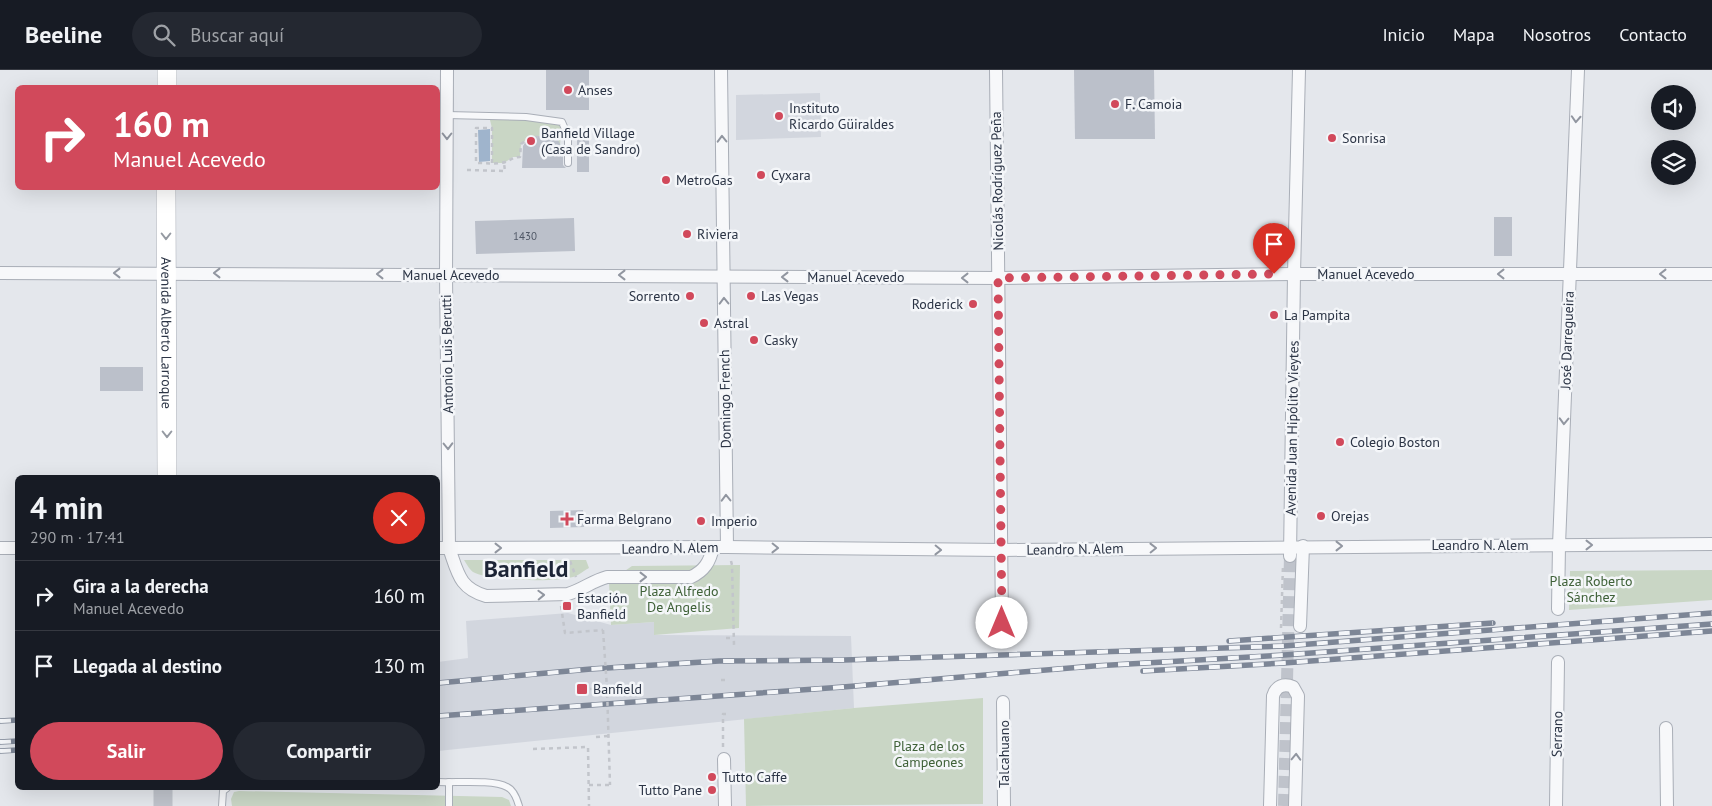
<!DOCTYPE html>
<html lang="es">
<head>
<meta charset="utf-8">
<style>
  body { margin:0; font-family:"PT Sans",sans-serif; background:#242831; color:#f1f3f6; height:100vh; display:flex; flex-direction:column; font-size:19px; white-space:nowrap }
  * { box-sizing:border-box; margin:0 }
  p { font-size:16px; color:#9ea1a6 }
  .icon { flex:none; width:28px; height:28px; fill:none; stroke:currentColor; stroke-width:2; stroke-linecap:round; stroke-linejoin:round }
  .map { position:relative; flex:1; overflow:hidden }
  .panel { position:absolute; left:15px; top:405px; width:425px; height:315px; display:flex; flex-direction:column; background:#171b24; border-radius:8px; box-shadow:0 5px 20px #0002 }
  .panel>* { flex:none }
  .guide { position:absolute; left:15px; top:15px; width:425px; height:105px; border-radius:8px; box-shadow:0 5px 20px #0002; background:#d1495b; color:#fff; overflow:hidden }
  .tools { position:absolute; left:1651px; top:15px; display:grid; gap:10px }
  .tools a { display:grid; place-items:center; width:45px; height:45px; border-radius:50%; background:#171b24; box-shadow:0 5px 20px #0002; font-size:25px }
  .pin { position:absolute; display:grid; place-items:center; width:42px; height:42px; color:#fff; margin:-51px -21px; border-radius:50% 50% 50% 0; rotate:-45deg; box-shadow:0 0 5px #0007 }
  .pin .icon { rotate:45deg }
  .me { position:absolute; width:55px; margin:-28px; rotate:0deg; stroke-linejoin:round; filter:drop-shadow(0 0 4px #0008) }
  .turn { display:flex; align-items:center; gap:18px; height:105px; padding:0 15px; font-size:22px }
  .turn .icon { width:65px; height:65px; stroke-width:2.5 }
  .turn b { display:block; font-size:35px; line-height:42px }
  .round { display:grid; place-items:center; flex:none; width:52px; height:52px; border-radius:26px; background:#242831 }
  .summary { display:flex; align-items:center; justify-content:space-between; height:85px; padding:0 15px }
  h1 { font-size:30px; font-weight:700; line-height:38px }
  .action { display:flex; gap:10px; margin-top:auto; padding:10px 15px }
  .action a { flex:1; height:58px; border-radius:30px; background:#d1495b; color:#fff; font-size:20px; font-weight:700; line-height:58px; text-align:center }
  .action a+a { background:#242831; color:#f1f3f6 }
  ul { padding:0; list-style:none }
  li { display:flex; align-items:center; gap:15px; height:70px; padding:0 15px; border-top:1px solid #363941 }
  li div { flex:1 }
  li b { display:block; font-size:19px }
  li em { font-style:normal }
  header { display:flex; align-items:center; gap:30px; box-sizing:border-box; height:70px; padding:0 25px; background:#171b24; border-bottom:1px solid #363941 }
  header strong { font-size:24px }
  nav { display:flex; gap:28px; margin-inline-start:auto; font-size:18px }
  .search { width:350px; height:45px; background:#242831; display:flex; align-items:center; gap:12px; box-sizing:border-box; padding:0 18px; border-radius:28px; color:#9ea1a6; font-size:19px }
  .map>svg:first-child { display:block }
  .built { fill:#d2d6de }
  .green { fill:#c9d6c5 }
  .water { fill:#9fb4cc }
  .building { fill:#bbc0ca }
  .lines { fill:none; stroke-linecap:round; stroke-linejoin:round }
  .street-tunnel { stroke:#bfc3cb; stroke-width:12; stroke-dasharray:12 6; stroke-linecap:butt }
  .secondary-tunnel { stroke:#bfc3cb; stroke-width:19; stroke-dasharray:19 9; stroke-linecap:butt }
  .lane-casing { stroke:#a9aeb7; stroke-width:8 }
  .street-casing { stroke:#a9aeb7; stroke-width:14 }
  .secondary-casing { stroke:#a9aeb7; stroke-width:20 }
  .path { stroke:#c2c5cb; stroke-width:2.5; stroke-dasharray:4 4; stroke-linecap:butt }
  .lane { stroke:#f7f8fa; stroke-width:6 }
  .street { stroke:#f7f8fa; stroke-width:12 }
  .secondary { stroke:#fff; stroke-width:19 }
  .rail-casing { stroke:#7d8696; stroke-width:5.5 }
  .rail { stroke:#f4f6f9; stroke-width:4; stroke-dasharray:11; stroke-linecap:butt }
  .path-bridge { stroke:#c2c5cb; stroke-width:2.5; stroke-dasharray:4 4; stroke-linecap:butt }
  .oneway { stroke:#9196a0 }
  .oneway2 { stroke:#959aa2 }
  .route { stroke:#d1495b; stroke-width:9; stroke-dasharray:0 16.2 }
  .poi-dot { fill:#d1495b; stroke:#f4f6f9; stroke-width:2 }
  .labels { text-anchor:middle; stroke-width:5; stroke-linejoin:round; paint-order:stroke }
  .number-label { font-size:11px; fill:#4f5766 }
  .poi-label { font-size:14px; fill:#2b3445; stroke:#f4f6f9; text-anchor:start }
  .street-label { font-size:14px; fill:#2b3445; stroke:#f4f6f9 }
  .park-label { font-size:14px; fill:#3f6138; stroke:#f4f6f9 }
  .town-label { font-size:24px; font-weight:bold; fill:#1d2536; stroke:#f4f6f9 }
</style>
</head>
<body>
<header>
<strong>Beeline</strong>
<div class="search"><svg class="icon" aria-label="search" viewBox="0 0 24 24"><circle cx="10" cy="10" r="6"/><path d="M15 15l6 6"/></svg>Buscar aquí</div>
<nav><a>Inicio</a><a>Mapa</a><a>Nosotros</a><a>Contacto</a></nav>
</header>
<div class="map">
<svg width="1712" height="736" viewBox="0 0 1712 736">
  <rect width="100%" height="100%" fill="#e4e7ec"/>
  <g class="built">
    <path d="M820 23 821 67 736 70V25Z"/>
    <path d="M568 543 611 555 654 552 655 565 851 566 854 638 438 681V592L468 588 466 551Z"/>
  </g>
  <g class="green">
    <path d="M526 47 562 52 560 75C553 60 531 65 521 74L520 87H513L504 93H492V58L490 50H507Z"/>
    <path d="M464 490H586L589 498C585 500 580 504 576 506 559 513 489 511 473 502 469 499 466 493 464 490Z"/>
    <path d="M740 495 739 558 654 565V552L611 555 609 512 632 496Z"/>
    <path d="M1712 500V530L1569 540 1570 501Z"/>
    <path d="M983 628V734L746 736 744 649 854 638Z"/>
    <path d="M239 721 502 727 509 730 511 736H232L231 729 234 722Z"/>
  </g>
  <path class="water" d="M490 59V91L479 92 478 60Z"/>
  <g class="building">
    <rect x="546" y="0" width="43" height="40"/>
    <path d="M1074 0H1154L1155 69H1075Z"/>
    <path d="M589 63V102H577V64Z"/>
    <path d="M537 66 554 67 558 70 563 80V95L566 98H572H522L523 76 526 71Z"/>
    <rect x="1494" y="147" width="18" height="39"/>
    <path d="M574 148 575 181 476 184 475 151Z"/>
    <rect x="100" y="297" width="43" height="24"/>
    <path d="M583 440 584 457 550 458V441Z"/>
  </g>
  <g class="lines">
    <path class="street-tunnel" d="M1284 736 1290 486"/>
    <path class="secondary-tunnel" d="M163 736V718"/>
    <defs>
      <g id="lane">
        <path d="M447 45 526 47 562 52 568 66V93"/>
        <path d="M438 712C455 713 493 709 507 717 514 720 517 729 519 736"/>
        <path d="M222 736 223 721 227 718"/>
        <path d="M449 736V712"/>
      </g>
      <g id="street">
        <path d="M447 0 446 205 449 478C458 503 459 518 486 526L568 524C584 519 592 511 607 507H691C704 501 710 492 713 477"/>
        <path d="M721 0 727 477"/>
        <path d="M996 0 1002 553"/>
        <path d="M0 203 999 208 1294 204H1712"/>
        <path d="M0 478H18"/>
        <path d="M438 478 727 477 1002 480 1712 474"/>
        <path d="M1290 486 1294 204 1299 0"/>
        <path d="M1558 539 1559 475 1578 0"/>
        <path d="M1300 556 1303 476"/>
        <path d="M1003 632 1004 736"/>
        <path d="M1666 658 1667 736"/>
        <path d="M724 689 725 736"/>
        <path d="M1270 736 1273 626C1276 616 1284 613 1293 617L1298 626 1295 736"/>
        <path d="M1556 736 1558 592"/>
      </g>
      <g id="secondary">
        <path d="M167 18V0"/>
        <path id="s1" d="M166 118 167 408"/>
      </g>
    </defs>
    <use href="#lane" class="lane-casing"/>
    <use href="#street" class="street-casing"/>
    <use href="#secondary" class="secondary-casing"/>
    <g class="path">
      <path d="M492 93V58H476V93C485 93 493 94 501 93 509 92 512 87 520 87L521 74 531 67H538"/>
      <path d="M467 100 505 101 504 93"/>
      <path d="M570 491 576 507"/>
      <path d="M731 491 732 495 734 575"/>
      <path d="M561 536 565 563 603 560"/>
      <path d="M1281 558 1283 495"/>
      <path d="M726 568H734"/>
      <path d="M721 610H728"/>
      <path d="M590 619 621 617"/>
      <path d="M596 667 608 666"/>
      <path d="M723 677V644H730"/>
      <path d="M533 679 588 677 589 736"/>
      <path d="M589 715H610"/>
    </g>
    <use href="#lane" class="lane"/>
    <use href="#street" class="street"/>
    <use href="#secondary" class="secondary"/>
    <defs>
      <g id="rail">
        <path d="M1229 571 1493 553"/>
        <path d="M1143 601 1284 593 1712 561"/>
        <path d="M438 613 591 599 719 591 844 590 1284 576 1712 543"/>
        <path d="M438 646 843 617 1094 596 1284 585 1712 554"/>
        <path d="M0 651 18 650"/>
        <path d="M0 672 18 671"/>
        <path d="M0 681 18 680"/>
      </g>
    </defs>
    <use href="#rail" class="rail-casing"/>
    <use href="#rail" class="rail"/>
    <path class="path-bridge" d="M603 560 607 618 610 715"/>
  </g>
  <defs><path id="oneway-chevron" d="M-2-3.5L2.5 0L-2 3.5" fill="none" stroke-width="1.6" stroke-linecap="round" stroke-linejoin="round" transform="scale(1.25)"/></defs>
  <g class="oneway">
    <use href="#oneway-chevron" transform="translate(1576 49) rotate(93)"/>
    <use href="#oneway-chevron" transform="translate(447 66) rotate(90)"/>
    <use href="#oneway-chevron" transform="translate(722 69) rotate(-91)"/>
    <use href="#oneway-chevron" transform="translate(117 203) rotate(180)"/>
    <use href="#oneway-chevron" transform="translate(217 203) rotate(-180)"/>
    <use href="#oneway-chevron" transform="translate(380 204) rotate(-180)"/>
    <use href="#oneway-chevron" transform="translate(1501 204) rotate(-180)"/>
    <use href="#oneway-chevron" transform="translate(1663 204) rotate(180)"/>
    <use href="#oneway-chevron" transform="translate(622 205) rotate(-180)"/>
    <use href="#oneway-chevron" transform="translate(785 207) rotate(-180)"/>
    <use href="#oneway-chevron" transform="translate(965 208) rotate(-180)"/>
    <use href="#oneway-chevron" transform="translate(724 231) rotate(-91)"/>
    <use href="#oneway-chevron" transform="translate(1564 351) rotate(92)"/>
    <use href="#oneway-chevron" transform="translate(448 376) rotate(89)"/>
    <use href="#oneway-chevron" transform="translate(726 428) rotate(-91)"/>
    <use href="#oneway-chevron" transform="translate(1589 475)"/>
    <use href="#oneway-chevron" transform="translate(1339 476)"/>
    <use href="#oneway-chevron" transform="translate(498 478)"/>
    <use href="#oneway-chevron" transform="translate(775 478) rotate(1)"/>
    <use href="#oneway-chevron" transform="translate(1153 478) rotate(-1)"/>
    <use href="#oneway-chevron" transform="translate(938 480) rotate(1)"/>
    <use href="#oneway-chevron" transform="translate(643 507)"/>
    <use href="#oneway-chevron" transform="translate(541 525) rotate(-2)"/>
    <use href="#oneway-chevron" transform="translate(1296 687) rotate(-88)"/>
  </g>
  <g class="oneway2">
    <use href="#oneway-chevron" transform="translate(166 166) rotate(90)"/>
    <use href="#oneway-chevron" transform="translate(167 364) rotate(90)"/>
  </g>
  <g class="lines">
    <path class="route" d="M1002 553 998 208 1274 204"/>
  </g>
  <g class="poi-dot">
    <circle cx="568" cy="20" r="5"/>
    <circle cx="1115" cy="34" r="5"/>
    <circle cx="779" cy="46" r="5"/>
    <circle cx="1332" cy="68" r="5"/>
    <circle cx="531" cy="71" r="5"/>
    <circle cx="761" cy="105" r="5"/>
    <circle cx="666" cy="110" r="5"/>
    <circle cx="687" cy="164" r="5"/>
    <circle cx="690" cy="226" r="5"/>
    <circle cx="751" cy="226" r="5"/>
    <circle cx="973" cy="234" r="5"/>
    <circle cx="1274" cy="245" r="5"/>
    <circle cx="704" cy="253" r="5"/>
    <circle cx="754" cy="270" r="5"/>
    <circle cx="1340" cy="372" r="5"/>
    <circle cx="1321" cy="446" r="5"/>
    <path d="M564.5 441.5h5v5h5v5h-5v5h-5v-5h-5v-5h5z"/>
    <circle cx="701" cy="451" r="5"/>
    <rect x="562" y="531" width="10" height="10" rx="2.5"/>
    <rect x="576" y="613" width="12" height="12" rx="2.5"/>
    <circle cx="712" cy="707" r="5"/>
    <circle cx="712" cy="720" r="5"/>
  </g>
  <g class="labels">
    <g class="number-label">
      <text x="525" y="170">1430</text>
    </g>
    <g class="poi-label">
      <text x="578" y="25">Anses</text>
      <text x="1125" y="39">F. Camoia</text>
      <text x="789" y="43">Instituto<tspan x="789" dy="16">Ricardo Güiraldes</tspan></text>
      <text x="541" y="68">Banfield Village<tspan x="541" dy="16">(Casa de Sandro)</tspan></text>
      <text x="1342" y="73">Sonrisa</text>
      <text x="771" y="110">Cyxara</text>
      <text x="676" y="115">MetroGas</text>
      <text x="697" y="169">Riviera</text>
      <text x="680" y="231" text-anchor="end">Sorrento</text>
      <text x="761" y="231">Las Vegas</text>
      <text x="963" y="239" text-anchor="end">Roderick</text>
      <text x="1284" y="250">La Pampita</text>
      <text x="714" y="258">Astral</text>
      <text x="764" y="275">Casky</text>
      <text x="1350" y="377">Colegio Boston</text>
      <text x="1331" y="451">Orejas</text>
      <text x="577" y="454">Farma Belgrano</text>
      <text x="711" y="456">Imperio</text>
      <text x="577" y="533">Estación<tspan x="577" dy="16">Banfield</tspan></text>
      <text x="593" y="624">Banfield</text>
      <text x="722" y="712">Tutto Caffe</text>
      <text x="702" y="725" text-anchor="end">Tutto Pane</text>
    </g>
    <g class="street-label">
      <text transform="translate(997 111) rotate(-91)" y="5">Nicolás Rodríguez Peña</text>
      <text x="1366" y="209">Manuel Acevedo</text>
      <text x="451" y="210">Manuel Acevedo</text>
      <text x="856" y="212">Manuel Acevedo</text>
      <text dy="5" stroke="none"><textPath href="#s1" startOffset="145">Avenida Alberto Larroque</textPath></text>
      <text transform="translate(1567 270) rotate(-88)" y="5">José Darregueira</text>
      <text transform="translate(447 284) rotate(-91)" y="5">Antonio Luis Berutti</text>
      <text transform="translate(725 329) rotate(-91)" y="5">Domingo French</text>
      <text transform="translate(1292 358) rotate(-89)" y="5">Avenida Juan Hipólito Vieytes</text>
      <text x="1480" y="480">Leandro N. Alem</text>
      <text transform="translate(670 478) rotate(-1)" y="5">Leandro N. Alem</text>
      <text transform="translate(1075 479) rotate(-1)" y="5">Leandro N. Alem</text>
      <text transform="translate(1557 664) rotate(-89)" y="5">Serrano</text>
      <text transform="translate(1004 684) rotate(-90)" y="5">Talcahuano</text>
    </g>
    <g class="park-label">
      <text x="1591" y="516">Plaza Roberto<tspan x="1591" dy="16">Sánchez</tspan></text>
      <text x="679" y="526">Plaza Alfredo<tspan x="679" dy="16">De Angelis</tspan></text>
      <text x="929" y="681">Plaza de los<tspan x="929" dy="16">Campeones</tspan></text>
    </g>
    <g class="town-label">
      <text x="526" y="507">Banfield</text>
    </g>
  </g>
</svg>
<div class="tools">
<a><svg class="icon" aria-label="sound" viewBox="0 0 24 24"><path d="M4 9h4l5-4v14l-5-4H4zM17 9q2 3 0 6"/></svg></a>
<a><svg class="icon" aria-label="layers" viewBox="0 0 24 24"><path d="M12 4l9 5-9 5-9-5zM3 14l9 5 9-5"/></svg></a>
</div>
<div class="pin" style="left:1274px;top:204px;background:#d93025"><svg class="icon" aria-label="arrive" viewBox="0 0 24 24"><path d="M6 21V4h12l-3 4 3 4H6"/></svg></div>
<svg class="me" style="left:1002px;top:553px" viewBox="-20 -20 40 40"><circle r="19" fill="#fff"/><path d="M0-13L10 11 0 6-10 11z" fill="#d1495b"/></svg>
<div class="guide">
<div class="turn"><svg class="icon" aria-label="right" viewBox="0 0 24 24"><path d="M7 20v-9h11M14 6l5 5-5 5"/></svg><div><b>160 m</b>Manuel Acevedo</div></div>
</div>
<section class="panel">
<div class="summary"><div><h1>4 min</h1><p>290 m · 17:41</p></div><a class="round" style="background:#d93025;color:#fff"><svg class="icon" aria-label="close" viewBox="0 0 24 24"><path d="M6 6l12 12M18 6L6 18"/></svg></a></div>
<ul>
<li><svg class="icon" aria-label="right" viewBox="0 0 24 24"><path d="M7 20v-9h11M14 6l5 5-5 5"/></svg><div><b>Gira a la derecha</b><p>Manuel Acevedo</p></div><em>160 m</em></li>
<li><svg class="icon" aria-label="arrive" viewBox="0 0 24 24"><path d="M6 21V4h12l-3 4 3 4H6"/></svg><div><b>Llegada al destino</b></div><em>130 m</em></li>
</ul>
<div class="action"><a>Salir</a><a>Compartir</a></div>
</section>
</div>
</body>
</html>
